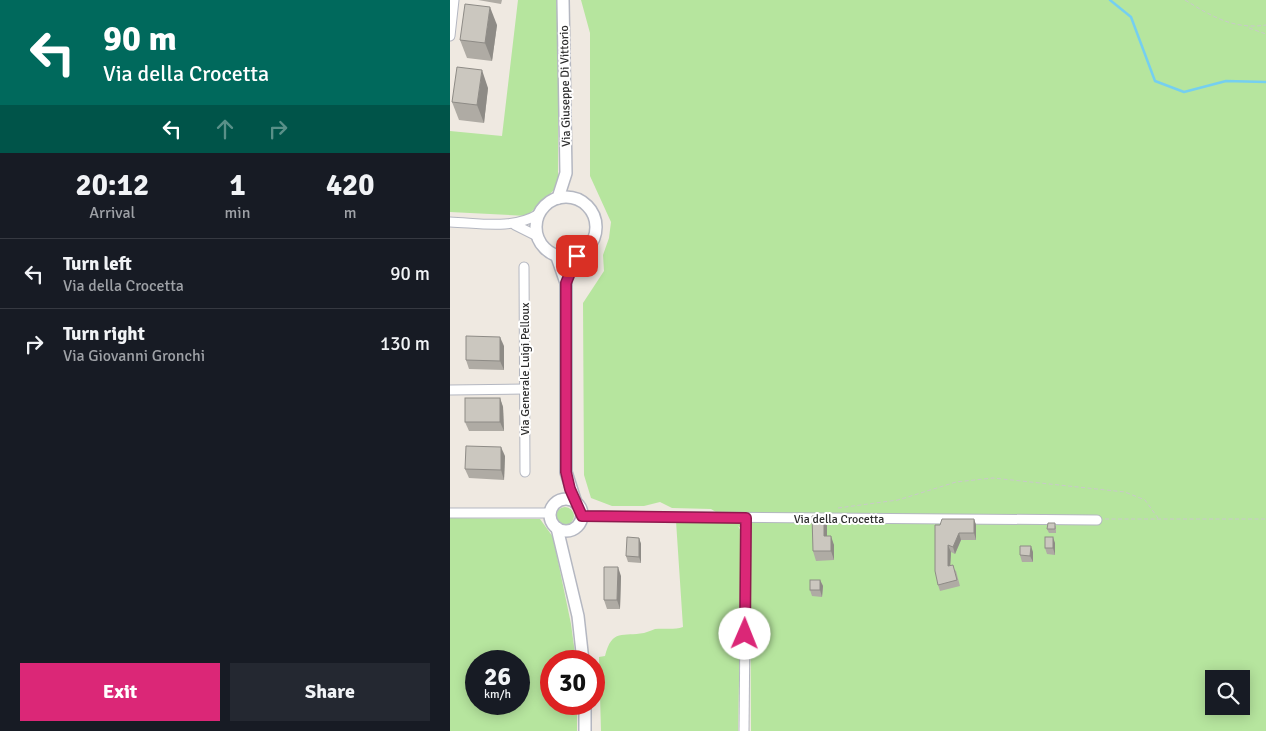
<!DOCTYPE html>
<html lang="en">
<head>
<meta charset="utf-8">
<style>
  body { margin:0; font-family:Signika,sans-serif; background:#242831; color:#f1f3f6; height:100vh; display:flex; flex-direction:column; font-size:19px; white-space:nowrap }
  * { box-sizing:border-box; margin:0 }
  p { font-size:16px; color:#9ea1a6 }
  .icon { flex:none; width:28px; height:28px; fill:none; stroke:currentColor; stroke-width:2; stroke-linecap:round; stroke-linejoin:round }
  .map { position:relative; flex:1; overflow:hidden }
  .side { display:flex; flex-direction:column; background:#171b24; width:450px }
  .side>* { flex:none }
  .guide { background:#00695c; color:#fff; overflow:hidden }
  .buttons { position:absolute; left:755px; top:670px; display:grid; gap:10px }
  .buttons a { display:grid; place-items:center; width:45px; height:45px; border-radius:0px; background:#171b24; box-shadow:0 2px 12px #0003; font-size:25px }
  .speed { position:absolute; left:15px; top:650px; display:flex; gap:10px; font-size:25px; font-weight:700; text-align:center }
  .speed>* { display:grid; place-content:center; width:65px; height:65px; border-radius:50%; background:#171b24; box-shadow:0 2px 12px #0003; line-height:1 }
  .speed small { font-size:12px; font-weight:400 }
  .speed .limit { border:8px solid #d22; background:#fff; color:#111 }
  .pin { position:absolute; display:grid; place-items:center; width:42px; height:42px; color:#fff; margin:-21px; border-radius:10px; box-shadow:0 2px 8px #0006 }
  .me { position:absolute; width:55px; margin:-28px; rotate:1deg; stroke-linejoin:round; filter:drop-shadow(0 0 4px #0008) }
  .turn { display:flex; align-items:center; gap:18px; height:105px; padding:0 20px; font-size:22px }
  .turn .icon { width:65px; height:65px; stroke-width:2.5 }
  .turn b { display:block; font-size:35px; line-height:42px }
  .lanes { display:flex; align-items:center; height:48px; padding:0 20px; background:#0003; justify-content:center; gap:25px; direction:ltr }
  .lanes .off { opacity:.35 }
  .eta { display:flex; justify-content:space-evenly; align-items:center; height:85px; text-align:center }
  .eta b { font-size:30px; font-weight:700; line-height:35px }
  .primary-button { display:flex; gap:10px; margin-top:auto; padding:10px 20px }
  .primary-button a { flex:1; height:58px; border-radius:0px; background:#db2777; color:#fff; font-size:20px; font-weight:700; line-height:58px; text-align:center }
  .primary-button a+a { background:#242831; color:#f1f3f6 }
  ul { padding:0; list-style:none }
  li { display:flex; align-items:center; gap:15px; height:70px; padding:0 20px; border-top:1px solid #363941 }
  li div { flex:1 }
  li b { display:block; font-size:19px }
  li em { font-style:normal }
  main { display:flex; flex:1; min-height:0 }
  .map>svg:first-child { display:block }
  .green { fill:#b6e59e; fill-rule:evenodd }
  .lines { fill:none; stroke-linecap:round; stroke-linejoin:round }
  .stream { stroke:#75cff0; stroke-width:2.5 }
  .minor-casing { stroke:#b4b7c1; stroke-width:11 }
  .tertiary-casing { stroke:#b4b7c1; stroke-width:14 }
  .path { stroke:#c9c9c9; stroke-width:1; stroke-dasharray:4 2.5; stroke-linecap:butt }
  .minor { stroke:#fff; stroke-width:9 }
  .tertiary { stroke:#fff; stroke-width:11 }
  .wall { fill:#afaba4 }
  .shaded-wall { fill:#8e8b86 }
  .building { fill:#cbc7bf; stroke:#8e8b86 }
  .route-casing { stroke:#8e194d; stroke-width:12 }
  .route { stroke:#db2777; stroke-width:9 }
  .labels { text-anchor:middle; stroke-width:4; stroke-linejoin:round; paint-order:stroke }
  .street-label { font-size:12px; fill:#2e2e2e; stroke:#fff }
</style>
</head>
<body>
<main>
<section class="side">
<div class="guide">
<div class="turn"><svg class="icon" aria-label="left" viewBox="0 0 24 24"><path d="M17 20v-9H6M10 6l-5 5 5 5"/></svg><div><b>90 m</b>Via della Crocetta</div></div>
<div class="lanes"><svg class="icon" aria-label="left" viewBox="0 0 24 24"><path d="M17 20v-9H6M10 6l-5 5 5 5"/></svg><svg class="icon off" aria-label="ahead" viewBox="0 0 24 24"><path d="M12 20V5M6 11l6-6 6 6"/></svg><svg class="icon off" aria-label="right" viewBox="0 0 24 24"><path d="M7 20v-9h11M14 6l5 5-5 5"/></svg></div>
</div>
<div class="eta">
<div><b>20:12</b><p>Arrival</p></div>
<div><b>1</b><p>min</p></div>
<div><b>420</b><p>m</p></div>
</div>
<ul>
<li><svg class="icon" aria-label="left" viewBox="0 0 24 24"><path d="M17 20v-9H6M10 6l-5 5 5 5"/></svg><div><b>Turn left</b><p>Via della Crocetta</p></div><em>90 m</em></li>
<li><svg class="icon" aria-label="right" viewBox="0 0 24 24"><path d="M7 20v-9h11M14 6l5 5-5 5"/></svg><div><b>Turn right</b><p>Via Giovanni Gronchi</p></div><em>130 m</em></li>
</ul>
<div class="primary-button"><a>Exit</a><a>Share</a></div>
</section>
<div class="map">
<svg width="816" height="731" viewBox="0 0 816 731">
  <rect width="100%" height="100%" fill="#efe9e1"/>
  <g class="green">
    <path d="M68 0H106L108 17V186L77 216 0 212V131L52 136Z"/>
    <path d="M131 0H816V731H301L300 534 288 526 292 533 288 731H151L149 657 155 656C162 628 173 637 194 633 198 632 202 630 205 629 215 628 224 630 233 627L226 521 279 520 261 509 222 508 210 502 194 506H162L141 498 134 475 133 303 154 271 153 255 159 238 161 222 140 176V33ZM764 679H791V706H764Z"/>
    <circle cx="115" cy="516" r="9"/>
    <path d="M0 518 90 519 103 537 121 624 126 661H101V704H127V731H0ZM26 661H69V704H26Z"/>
  </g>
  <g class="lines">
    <path class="stream" d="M660 0 681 17 705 81 734 92 776 81 816 82"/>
    <defs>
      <g id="minor">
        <path d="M0 36 4 0"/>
        <path d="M0 222C30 223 62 230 89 214"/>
        <path d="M65 225 87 236"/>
        <path d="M74 267 75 472"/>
        <path d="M0 390 75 389"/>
        <path d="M0 513H100"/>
        <path d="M132 516 647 520"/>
        <path d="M294 731 296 518"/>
      </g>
      <g id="tertiary">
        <circle cx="116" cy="227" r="30"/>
        <path d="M108 198 116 173 113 0"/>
        <path d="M107 257 116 283V472L126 503"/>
        <circle cx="116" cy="515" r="16"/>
        <path d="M107 528 128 616 133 661"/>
        <path d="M135 731V704"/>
      </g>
    </defs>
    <use href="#minor" class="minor-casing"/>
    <use href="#tertiary" class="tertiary-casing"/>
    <g class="path">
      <path d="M735 0C761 16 784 30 816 25"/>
      <path d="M799 28 816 34"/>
      <path d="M388 508 448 500 506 482 543 478 675 492 695 500 708 518"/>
      <path d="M655 519H816"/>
    </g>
    <use href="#minor" class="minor"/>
    <use href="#tertiary" class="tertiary"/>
  </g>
  <g class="wall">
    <path d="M28 0H52L51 4Z"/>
    <path d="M47 25 42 61 17 58 10 40Z"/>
    <path d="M38 88 34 123 9 120 2 102Z"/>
    <path d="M54 346V370L19 369 16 360Z"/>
    <path d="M50 398 53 407 54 431H19L15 422Z"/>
    <path d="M55 456 54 480 19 478 15 469Z"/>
    <path d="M374 516 377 525V536L384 545V560L366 561 363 551Z"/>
    <path d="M524 519 526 525V540H511L505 554 501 552 500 565 506 571 510 586 490 591 488 585 490 525Z"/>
    <path d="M606 526V533H599L597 529Z"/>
    <path d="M189 538 191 544V563L178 562 176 556Z"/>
    <path d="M605 543V555L597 554 595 548Z"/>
    <path d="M583 552V562H572L570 555Z"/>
    <path d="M171 576 170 609H157L154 600Z"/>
    <path d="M370 580 373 586 372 597 362 596 360 590Z"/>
  </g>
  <g class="shaded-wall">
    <path d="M40 7 47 25 42 61 35 43Z"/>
    <path d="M32 70 38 88 34 123 27 105Z"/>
    <path d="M50 337 54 346V370L50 361Z"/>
    <path d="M50 398 53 407 54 431 50 422Z"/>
    <path d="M51 447 55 456 54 480 51 470Z"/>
    <path d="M374 516 377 525V545L374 536Z"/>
    <path d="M524 519 526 525V540L524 533Z"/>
    <path d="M509 533 511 540 505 554 503 547Z"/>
    <path d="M381 536 384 545V560L381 551Z"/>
    <path d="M603 537 605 543V555L603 548Z"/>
    <path d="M189 538 191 544V563L189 557Z"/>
    <path d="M498 545 501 552 500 572 498 566Z"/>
    <path d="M581 546 583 552V562L580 556Z"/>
    <path d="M168 567 171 576 170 609 167 600Z"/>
    <path d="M370 580 373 586 372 597 370 590Z"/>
  </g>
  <g class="building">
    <path d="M15 4 40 7 35 43 10 40Z"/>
    <path d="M7 67 32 70 27 105 2 102Z"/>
    <path d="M16 336 50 337V361L16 360Z"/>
    <rect x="15" y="398" width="35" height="24"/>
    <path d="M16 446 51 447V470L15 469Z"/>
    <path d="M362 516H374V536H381V551H363Z"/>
    <path d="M492 519H524V533H509L503 547 498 545V566L503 565 507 580 488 585 485 571V525H490Z"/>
    <path d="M598 523H605V529H597Z"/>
    <path d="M177 537 189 538V557L176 556Z"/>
    <rect x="595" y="537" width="8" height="11"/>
    <path d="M570 546H581L580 556 570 555Z"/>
    <path d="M154 567H168L167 600H154Z"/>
    <rect x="360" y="580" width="10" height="10"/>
  </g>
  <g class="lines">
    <defs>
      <path id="route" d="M127 256 116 283V472L120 489 132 516 296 518 295 634"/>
    </defs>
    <use href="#route" class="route-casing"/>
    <use href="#route" class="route"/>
  </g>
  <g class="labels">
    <g class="street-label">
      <text transform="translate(115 86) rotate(-91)" y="4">Via Giuseppe Di Vittorio</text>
      <text transform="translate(75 369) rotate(-90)" y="4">Via Generale Luigi Pelloux</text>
      <text x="389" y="523">Via della Crocetta</text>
    </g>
  </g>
</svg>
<div class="buttons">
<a><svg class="icon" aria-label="search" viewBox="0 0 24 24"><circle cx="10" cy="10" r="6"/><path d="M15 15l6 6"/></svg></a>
</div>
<div class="speed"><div>26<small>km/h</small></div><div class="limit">30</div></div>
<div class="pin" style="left:127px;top:256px;background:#d93025"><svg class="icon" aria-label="arrive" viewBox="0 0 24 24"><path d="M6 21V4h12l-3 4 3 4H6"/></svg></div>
<svg class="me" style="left:295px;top:634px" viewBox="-20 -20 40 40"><circle r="19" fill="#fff"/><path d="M0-13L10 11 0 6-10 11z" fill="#db2777"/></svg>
</div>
</main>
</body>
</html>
